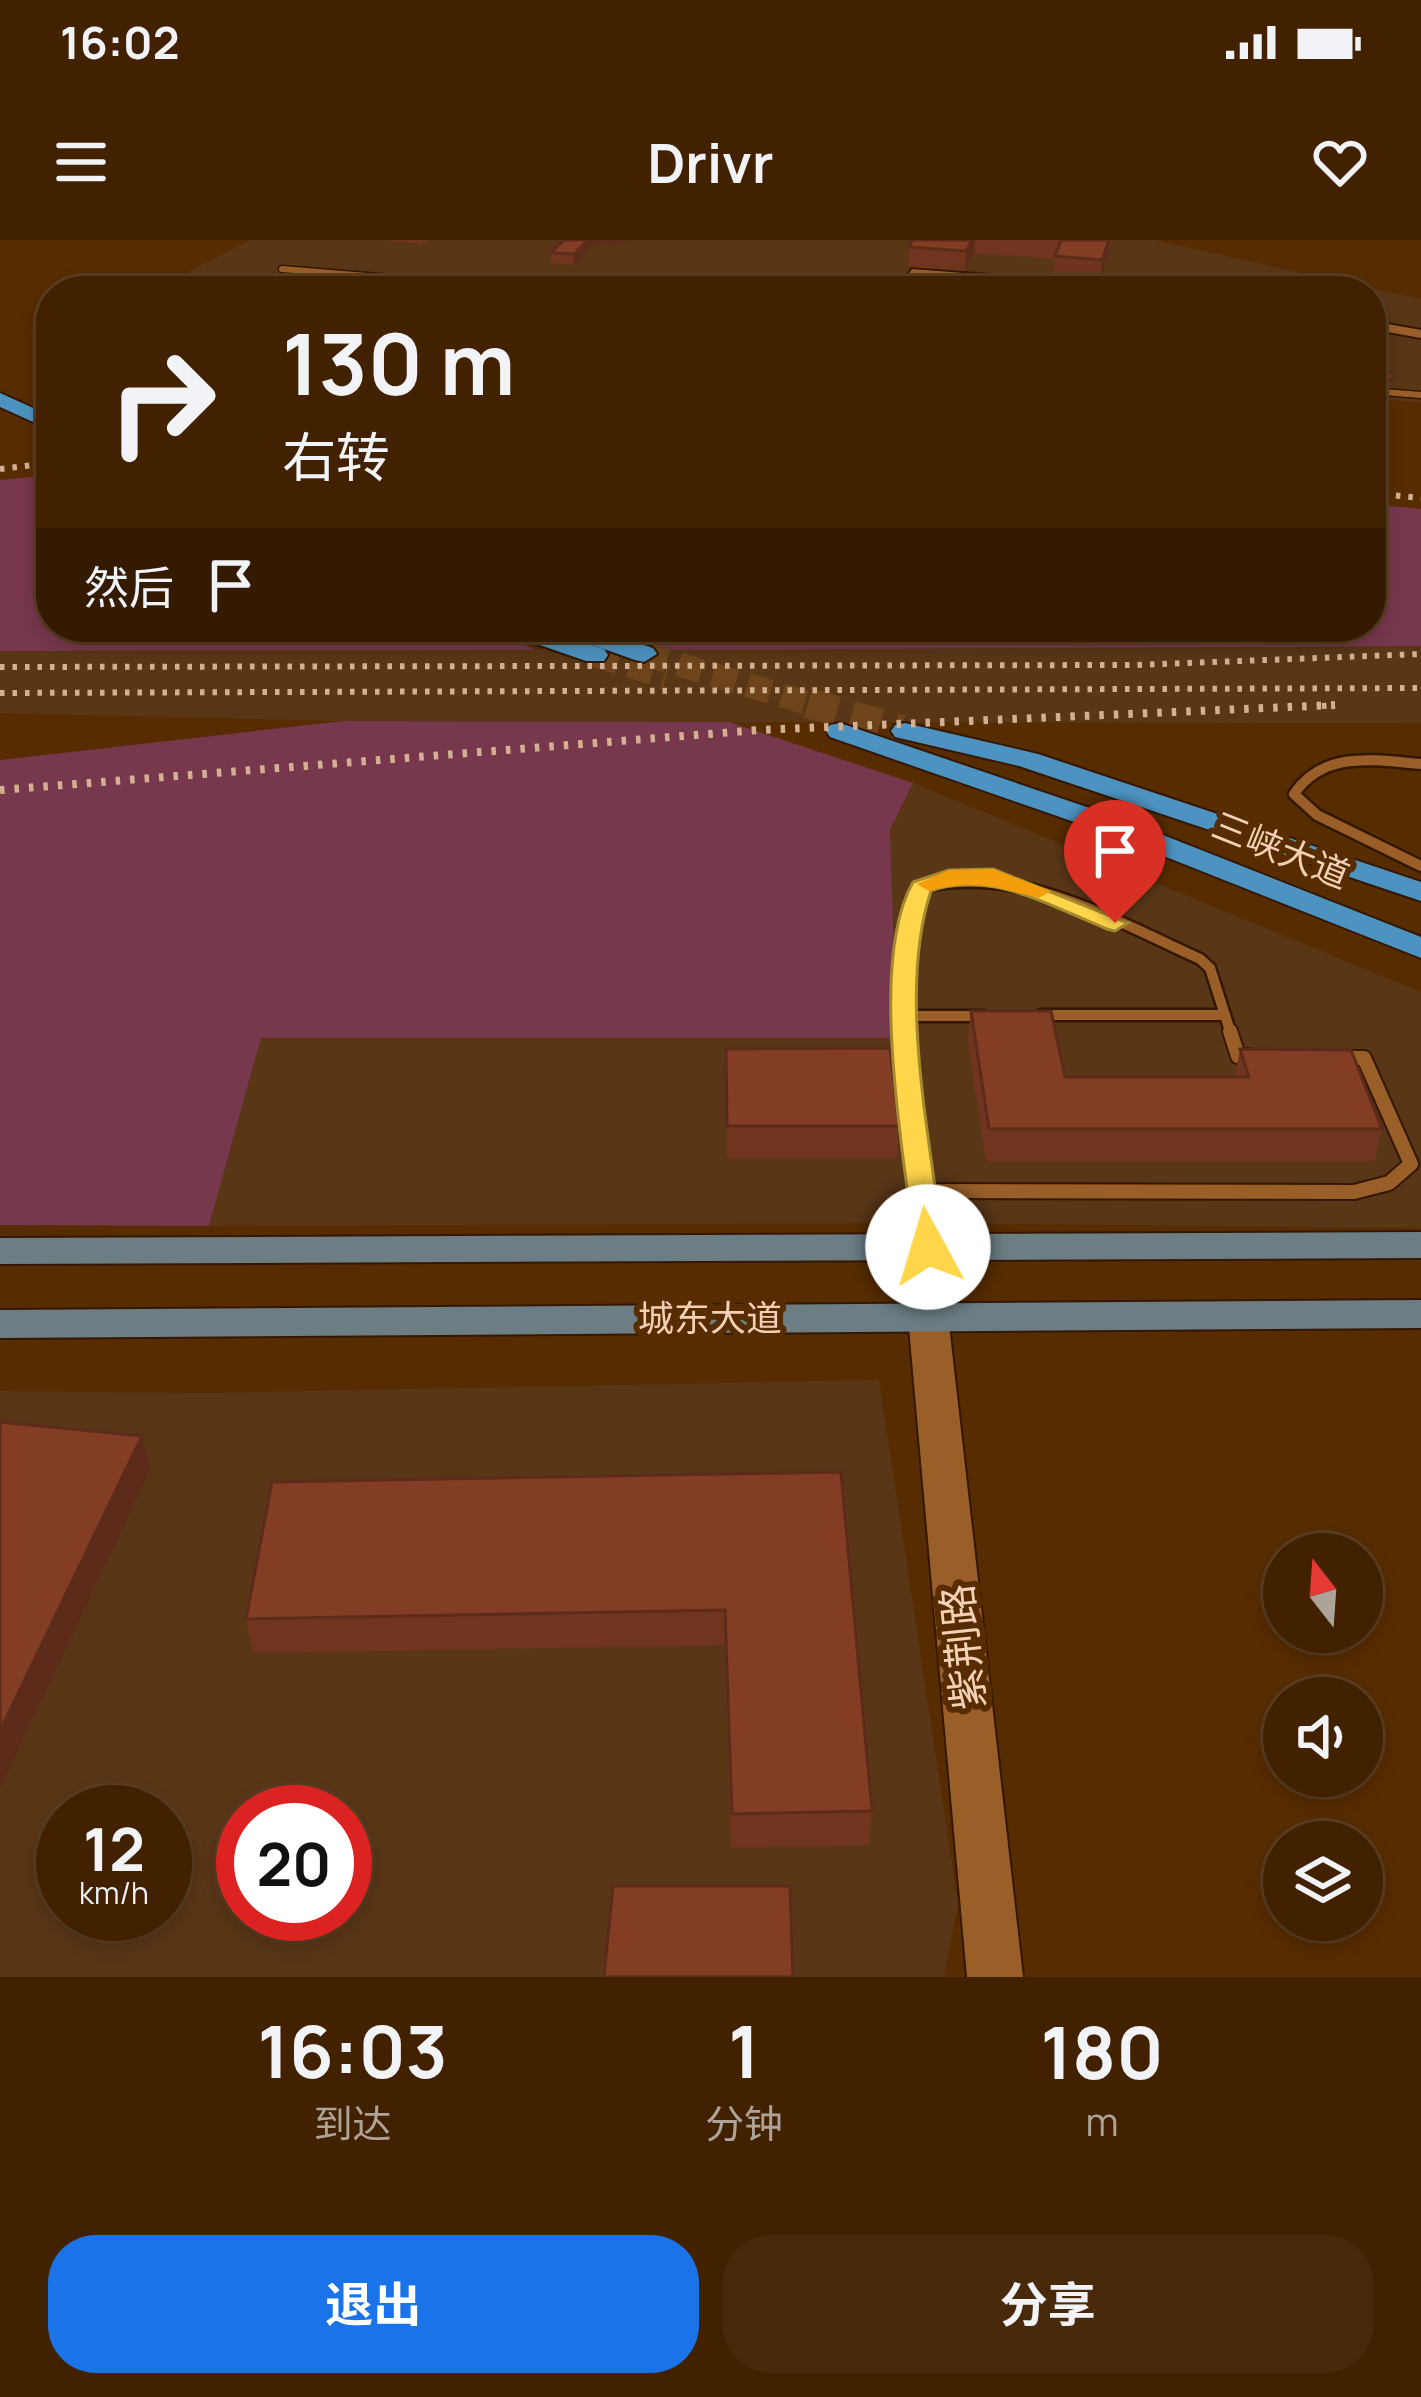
<!DOCTYPE html>
<html lang="zh">
<head>
<meta charset="utf-8">
<style>
  body { margin:0; font-family:Manrope,"Noto Sans SC",sans-serif; background:#48290a; color:#f1f3f6; height:100vh; display:flex; flex-direction:column; font-size:45px; white-space:nowrap }
  * { box-sizing:border-box; margin:0 }
  p { font-size:39px; color:#aea399 }
  .icon { flex:none; width:66px; height:66px; fill:none; stroke:currentColor; stroke-width:2; stroke-linecap:round; stroke-linejoin:round }
  .map { position:relative; height:1737px; overflow:hidden }
  .sheet { display:flex; flex-direction:column; background:#412100; flex:1 }
  .sheet>* { flex:none }
  .hud { position:absolute; left:36px; top:36px; width:1350px; height:366px; border-radius:48px; box-shadow:0 6px 18px #0003,0 0 0 3px #5a3e22; background:#412100; color:#f1f3f6; overflow:hidden }
  .needle { width:78px; rotate:343deg }
  .controls { position:absolute; left:1263px; top:1293px; display:grid; gap:24px }
  .controls a { display:grid; place-items:center; width:120px; height:120px; border-radius:50%; background:#412100; box-shadow:0 6px 18px #0003,0 0 0 3px #5a3e22; font-size:60px }
  .speed { position:absolute; left:36px; top:1545px; display:flex; gap:24px; font-size:60px; font-weight:700; text-align:center }
  .speed>* { display:grid; place-content:center; width:156px; height:156px; border-radius:50%; background:#412100; box-shadow:0 6px 18px #0003,0 0 0 3px #5a3e22; line-height:1 }
  .speed small { font-size:30px; font-weight:400 }
  .speed .limit { border:18px solid #d22; background:#fff; color:#111 }
  .pin { position:absolute; display:grid; place-items:center; width:102px; height:102px; color:#fff; margin:-123px -51px; border-radius:50% 50% 50% 0; rotate:-45deg; box-shadow:0 0 12px #0007 }
  .pin .icon { rotate:45deg }
  .me { position:absolute; width:132px; margin:-66px; rotate:354deg; stroke-linejoin:round; filter:drop-shadow(0 0 9px #0008) }
  .turn { display:flex; align-items:center; gap:42px; height:252px; padding:0 48px; font-size:54px }
  .turn .icon { width:156px; height:156px; stroke-width:2.5 }
  .turn b { display:block; font-size:84px; line-height:102px }
  .then { display:flex; align-items:center; height:114px; padding:0 48px; background:#0003; gap:24px; font-size:45px }
  .eta { display:flex; justify-content:space-evenly; align-items:center; height:204px; text-align:center }
  .eta b { font-size:72px; font-weight:700; line-height:84px }
  .action { display:flex; gap:24px; margin-top:auto; padding:24px 48px }
  .action a { flex:1; height:138px; border-radius:48px; background:#1a73e8; color:#fff; font-size:48px; font-weight:700; line-height:138px; text-align:center }
  .action a+a { background:#48290a; color:#f1f3f6 }
  .status { display:flex; justify-content:space-between; align-items:center; height:84px; padding:0 60px; background:#412100; direction:ltr }
  .status svg { height:33px; fill:currentColor }
  header { display:flex; justify-content:space-between; align-items:center; height:156px; padding:0 48px; background:#412100; font-size:54px; font-weight:700 }
  .map>svg:first-child { display:block }
  .built { fill:#593616; fill-rule:evenodd }
  .green { fill:#77374d }
  .lines { fill:none; stroke-linecap:round; stroke-linejoin:round }
  .highway-tunnel-far1 { stroke:#6e451b; stroke-width:24; stroke-dasharray:24 12; stroke-linecap:butt }
  .highway-tunnel { stroke:#6e451b; stroke-width:30; stroke-dasharray:30 15; stroke-linecap:butt }
  .lane-far2-casing { stroke:#341700; stroke-width:9 }
  .lane-far1-casing { stroke:#341700; stroke-width:15 }
  .lane-casing { stroke:#341700; stroke-width:18 }
  .street-casing { stroke:#341700; stroke-width:4 }
  .secondary-casing { stroke:#341700; stroke-width:4 }
  .primary-casing { stroke:#341700; stroke-width:4 }
  .highway-casing { stroke:#341700; stroke-width:4 }
  .lane-far2 { stroke:#9a5f29; stroke-width:6 }
  .lane-far1 { stroke:#9a5f29; stroke-width:10 }
  .lane { stroke:#9a5f29; stroke-width:14 }
  .street { fill:#9a5f29; fill-rule:evenodd }
  .secondary { fill:#9a5f29; fill-rule:evenodd }
  .primary { fill:#6c7e84; fill-rule:evenodd }
  .highway { fill:#4d93c1; fill-rule:evenodd }
  .rail-far1 { stroke:#d3b091; stroke-width:6; stroke-dasharray:4.5 8; stroke-linecap:butt }
  .rail { stroke:#d3b091; stroke-width:8; stroke-dasharray:4.5 10; stroke-linecap:butt }
  .wall { fill:#71341f }
  .shaded-wall { fill:#5c2b19 }
  .building { fill:#833d24; stroke:#5c2b19; stroke-width:3 }
  .route { fill:#ffd54a; stroke:#a68a30; stroke-width:3 }
  .slow { fill:#f59e0b }
  .labels { text-anchor:middle; stroke-width:12; stroke-linejoin:round; paint-order:stroke }
  .street-label { font-size:36px; fill:#f2d1b6; stroke:#572c00 }
  .near-street-label { font-size:42px; fill:#f2d1b6; stroke:#572c00 }
</style>
</head>
<body>
<div class="status"><b>16:02</b><svg viewBox="0 0 49 12"><path d="M0 12V9h3v3zM5 12V6h3v6zM10 12V3h3v9zM15 12V0h3v12zM26 1h20v11H26zM47 4h2v5h-2z"/></svg></div>
<header><svg class="icon" aria-label="menu" viewBox="0 0 24 24"><path d="M4 6h16M4 12h16M4 18h16"/></svg>Drivr<svg class="icon" aria-label="heart" viewBox="0 0 24 24"><path d="M12 20l-8-8c-3-5 5-10 8-4 3-6 11-1 8 4z"/></svg></header>
<div class="map">
<svg width="1421" height="1737" viewBox="0 0 1421 1737">
  <rect width="100%" height="100%" fill="#572c00"/>
  <g class="built">
    <path d="M250 0H1154L1421 59V162L1371 159V51H152Z"/>
    <path d="M1421 406V483L378 482 0 473V411Z"/>
    <path d="M913 543 1421 752V988L918 983 209 986 261 798H897L890 590Z"/>
    <path d="M879 1140 958 1663 944 1737H0V1151L207 1153ZM63 1572H165V1674H63ZM243 1572H345V1674H243Z"/>
  </g>
  <g class="green">
    <path d="M51 235V387H475L538 410 0 411V240Z"/>
    <path d="M1371 264 1421 269V406L660 410 602 387H1371Z"/>
    <path d="M343 481 729 482 913 543 890 590 897 798H261L209 986 0 985V520Z"/>
  </g>
  <g class="lines">
    <g class="highway-tunnel-far1">
      <path d="M644 414 818 466"/>
      <path d="M595 415 666 437"/>
    </g>
    <path class="highway-tunnel" d="M808 463 901 490"/>
    <defs>
      <g id="lane-far2">
        <path d="M282 29 551 51"/>
        <path d="M1371 151 1421 155"/>
      </g>
      <g id="lane-far1">
        <path d="M1421 524C1374 520 1324 510 1294 554L1317 575 1421 626"/>
        <path d="M1041 775H1225"/>
        <path d="M904 776H984"/>
        <path d="M904 794 905 733 921 647C1022 624 1111 679 1200 719L1210 728 1231 794"/>
      </g>
      <g id="lane">
        <path d="M904 791 928 1006"/>
        <path d="M1230 791 1238 816H1250"/>
        <path d="M923 951 1354 952 1389 943 1411 924 1364 818H1342"/>
      </g>
      <g id="street">
        <path d="M912 29 1146 47 1152 51H1099L908 35Z"/>
        <path d="M1371 81 1421 90V98L1371 89Z"/>
      </g>
      <path id="secondary" d="M928 1062 942 1066 948 1076 1023 1737H967L908 1076 914 1066Z"/>
      <g id="primary">
        <path d="M1421 992V1018L0 1024V998Z"/>
        <path d="M1421 1060V1088L0 1098V1070Z"/>
      </g>
      <g id="highway">
        <path d="M0 153 51 176V190L0 167Z"/>
        <path d="M498 387H536L604 409 608 415 604 421H586L502 392Z"/>
        <path d="M562 387H589L653 408 657 414 644 422 635 420 564 395Z"/>
        <path d="M840 483 1125 580 1421 697V718L1103 592 830 497 826 491 830 485Z"/>
        <path d="M905 483 1038 514 1421 642V661L1019 526 895 497 891 491 895 485Z"/>
      </g>
    </defs>
    <use href="#lane-far2" class="lane-far2-casing"/>
    <use href="#lane-far1" class="lane-far1-casing"/>
    <use href="#lane" class="lane-casing"/>
    <use href="#street" class="street-casing"/>
    <use href="#secondary" class="secondary-casing"/>
    <use href="#primary" class="primary-casing"/>
    <use href="#highway" class="highway-casing"/>
    <use href="#lane-far2" class="lane-far2"/>
    <use href="#lane-far1" class="lane-far1"/>
    <use href="#lane" class="lane"/>
    <use href="#street" class="street"/>
    <use href="#secondary" class="secondary"/>
    <use href="#primary" class="primary"/>
    <use href="#highway" class="highway"/>
    <g class="rail-far1">
      <path d="M0 229 51 223"/>
      <path d="M1371 253 1421 258"/>
      <path d="M0 427 1136 425 1421 414"/>
      <path d="M0 453 1421 448"/>
      <path d="M1322 466 1335 465"/>
    </g>
    <path class="rail" d="M0 550 759 490 1335 465"/>
  </g>
  <g class="wall">
    <path d="M384 0H427L421 4Z"/>
    <path d="M913 0H1111L1109 13 1100 39 1053 36 1055 19 974 13 965 31 908 27 909 7Z"/>
    <path d="M590 5V8L574 25 551 23V13Z"/>
    <path d="M1371 132 1393 133 1391 145 1371 144Z"/>
    <path d="M971 771 1065 837H1235L1240 809 1382 889 1375 921H986L968 802Z"/>
    <path d="M726 809 899 886 897 918H727Z"/>
    <path d="M841 1232 872 1571 869 1605 731 1608 725 1405 253 1413 246 1379Z"/>
  </g>
  <g class="shaded-wall">
    <path d="M586 0H637L590 5V8L574 25V14Z"/>
    <path d="M972 0H975L974 13 965 31 966 11Z"/>
    <path d="M1109 0V13L1100 39 1102 20Z"/>
    <path d="M142 1196 150 1230 0 1548V1491Z"/>
  </g>
  <g class="building">
    <path d="M564 0H588L574 14 551 13Z"/>
    <path d="M913 0H972L966 11 909 7Z"/>
    <path d="M1061 0H1109L1102 20 1055 16Z"/>
    <path d="M1371 132 1393 133 1392 140 1371 138Z"/>
    <path d="M971 771H1051L1065 837H1249L1240 809 1351 810 1382 889H989Z"/>
    <path d="M890 808 899 886H727L726 809Z"/>
    <path d="M0 1182 142 1196 0 1491Z"/>
    <path d="M841 1232 872 1571 732 1574 725 1370 246 1379 272 1242Z"/>
    <path d="M613 1646H790L793 1737H604Z"/>
  </g>
  <path class="route" d="M993 629 1128 683 1115 691 1107 689C1052 667 990 629 931 651 897 753 931 900 943 1007L928 1017 914 1007C905 913 867 723 913 642L949 630Z"/>
  <path class="slow" d="M993 629 1051 651 1039 658C995 647 975 639 929 651L917 644 949 630Z"/>
  <g class="labels">
    <g class="street-label">
      <text transform="translate(1281 610) rotate(22)" y="13">三峡大道</text>
      <text x="710" y="1091">城东大道</text>
    </g>
    <g class="near-street-label">
      <text transform="translate(963 1407) rotate(-96)" y="15">紫荆路</text>
    </g>
  </g>
</svg>
<div class="controls">
<a><svg class="needle" viewBox="-14 -14 28 28"><path d="M0-13l5 13h-10z" fill="#e53935"/><path d="M0 13l5-13h-10z" fill="#aea399"/></svg></a>
<a><svg class="icon" aria-label="sound" viewBox="0 0 24 24"><path d="M4 9h4l5-4v14l-5-4H4zM17 9q2 3 0 6"/></svg></a>
<a><svg class="icon" aria-label="layers" viewBox="0 0 24 24"><path d="M12 4l9 5-9 5-9-5zM3 14l9 5 9-5"/></svg></a>
</div>
<div class="speed"><div>12<small>km/h</small></div><div class="limit">20</div></div>
<div class="pin" style="left:1115px;top:683px;background:#d93025"><svg class="icon" aria-label="arrive" viewBox="0 0 24 24"><path d="M6 21V4h12l-3 4 3 4H6"/></svg></div>
<svg class="me" style="left:928px;top:1007px" viewBox="-20 -20 40 40"><circle r="19" fill="#fff"/><path d="M0-13L10 11 0 6-10 11z" fill="#ffd54a"/></svg>
<div class="hud">
<div class="turn"><svg class="icon" aria-label="right" viewBox="0 0 24 24"><path d="M7 20v-9h11M14 6l5 5-5 5"/></svg><div><b>130 m</b>右转</div></div>
<div class="then">然后<svg class="icon" aria-label="arrive" viewBox="0 0 24 24"><path d="M6 21V4h12l-3 4 3 4H6"/></svg></div>
</div>
</div>
<section class="sheet">
<div class="eta">
<div><b>16:03</b><p>到达</p></div>
<div><b>1</b><p>分钟</p></div>
<div><b>180</b><p>m</p></div>
</div>
<div class="action"><a>退出</a><a>分享</a></div>
</section>
</body>
</html>
